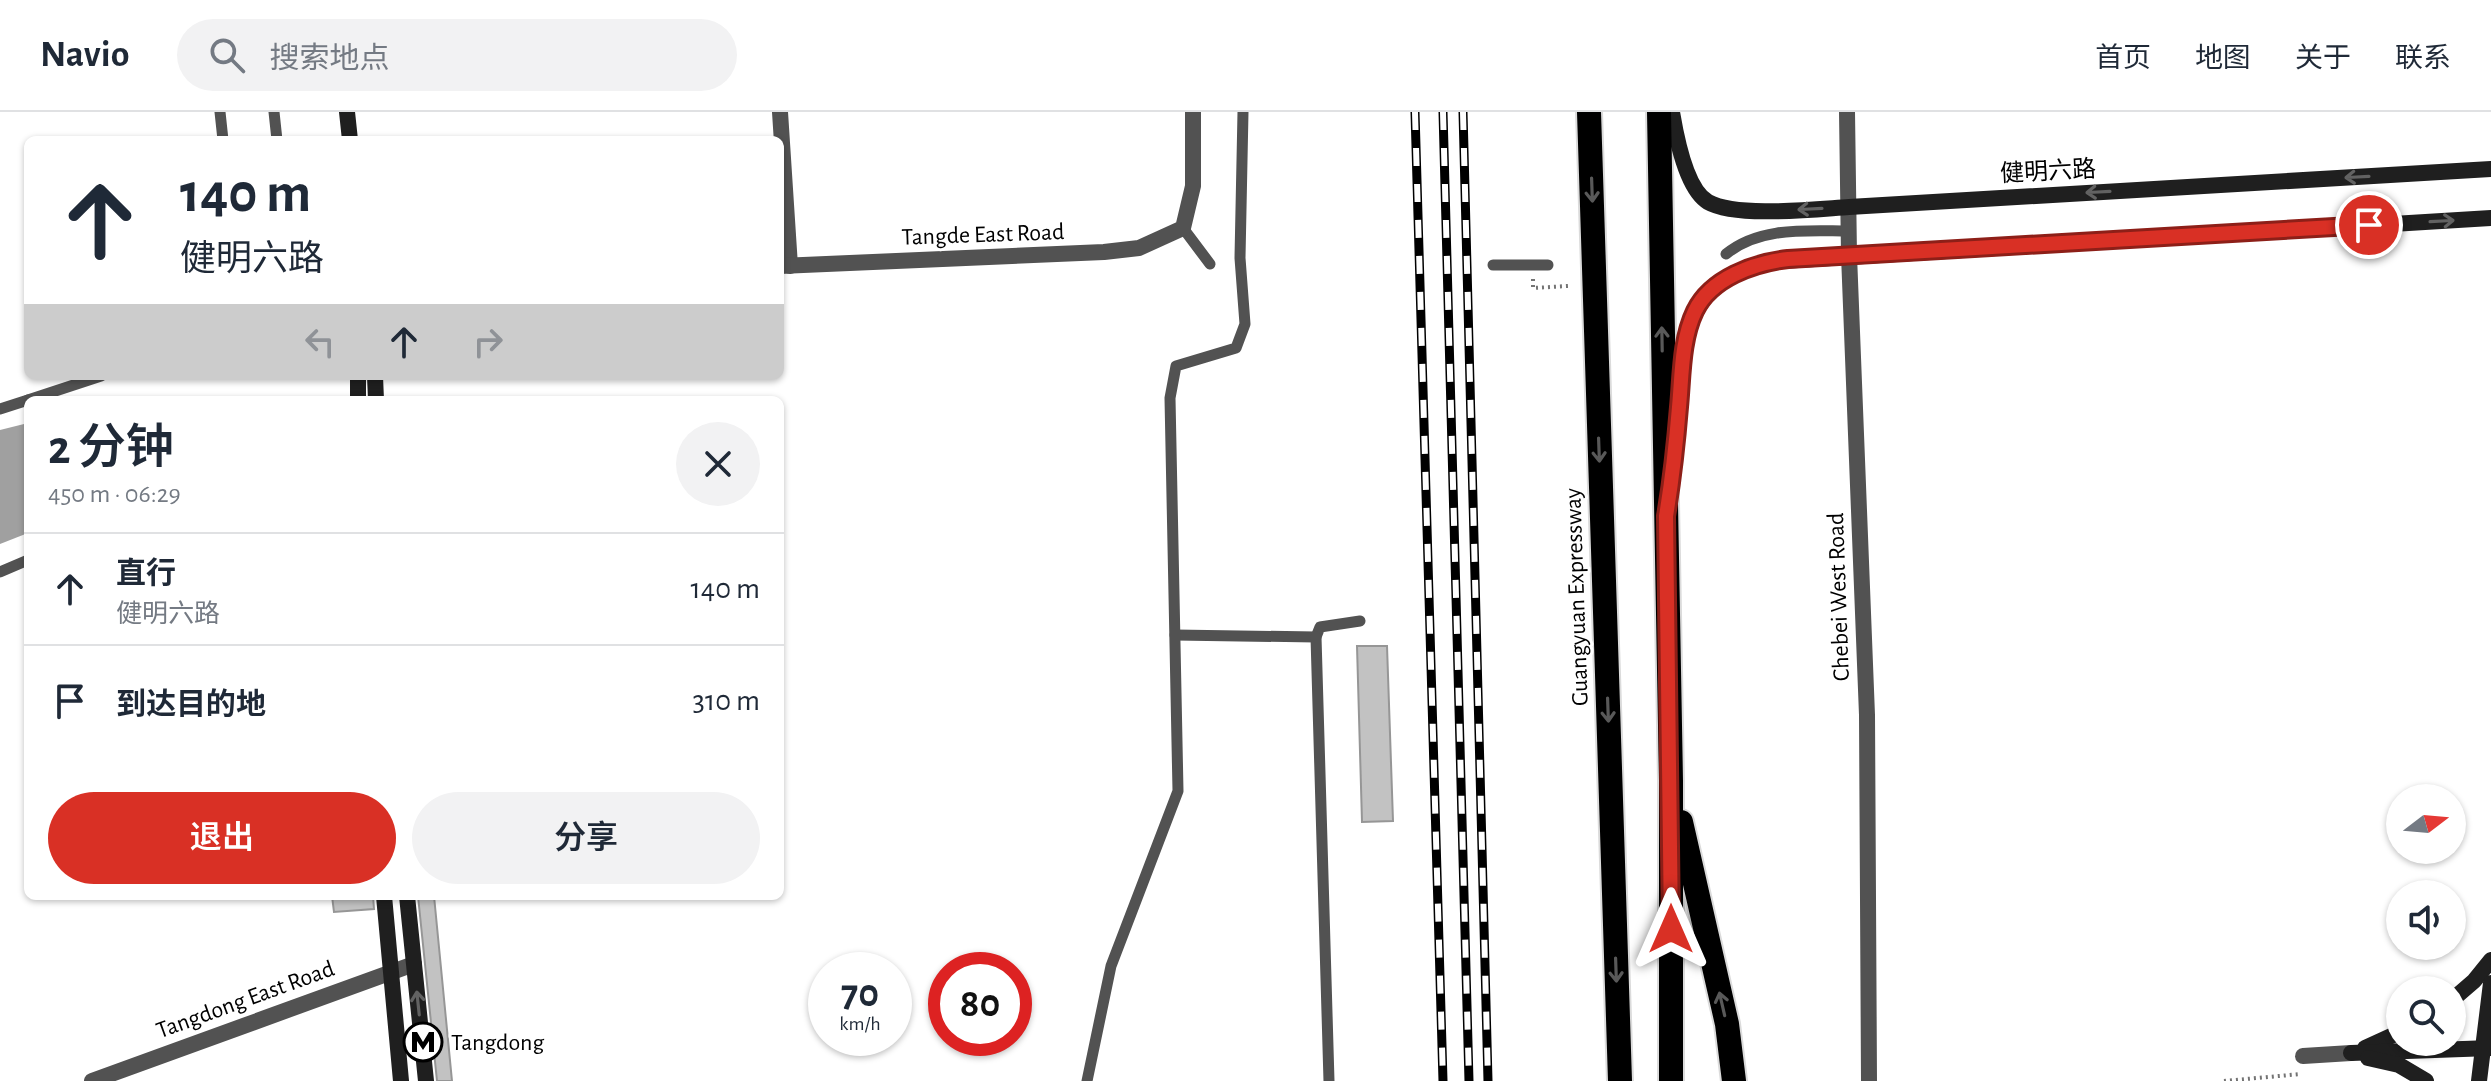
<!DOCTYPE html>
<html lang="zh">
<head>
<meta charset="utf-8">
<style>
  body { margin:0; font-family:"Alegreya Sans","Noto Sans SC",sans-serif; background:#f2f2f3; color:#1f2937; height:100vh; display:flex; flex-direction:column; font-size:30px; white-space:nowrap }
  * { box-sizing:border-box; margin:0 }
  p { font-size:26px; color:#747a83 }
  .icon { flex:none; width:44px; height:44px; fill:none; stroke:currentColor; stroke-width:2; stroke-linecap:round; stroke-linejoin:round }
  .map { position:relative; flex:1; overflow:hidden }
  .drawer { position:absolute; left:24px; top:284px; width:760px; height:504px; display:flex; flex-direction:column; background:#fff; border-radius:12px; box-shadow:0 2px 6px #0004 }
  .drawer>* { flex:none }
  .banner { position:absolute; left:24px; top:24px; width:760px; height:244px; border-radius:12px; box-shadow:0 2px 6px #0004; background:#fff; color:#1f2937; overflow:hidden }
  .needle { width:52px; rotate:74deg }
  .tools { position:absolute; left:2386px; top:672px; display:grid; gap:16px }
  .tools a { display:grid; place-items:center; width:80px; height:80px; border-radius:50%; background:#fff; box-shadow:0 2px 6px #0004; font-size:40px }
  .speed { position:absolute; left:808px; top:840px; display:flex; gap:16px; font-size:40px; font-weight:700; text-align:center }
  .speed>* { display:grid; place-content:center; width:104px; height:104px; border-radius:50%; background:#fff; box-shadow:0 2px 6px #0004; line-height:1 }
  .speed small { font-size:20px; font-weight:400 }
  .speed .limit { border:12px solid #d22; background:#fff; color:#111 }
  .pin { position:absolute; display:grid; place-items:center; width:68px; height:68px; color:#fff; margin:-34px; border:4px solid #fff; border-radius:50%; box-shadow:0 2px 8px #0007 }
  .me { position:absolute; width:88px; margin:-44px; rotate:0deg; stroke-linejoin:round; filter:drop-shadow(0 0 6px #0008) }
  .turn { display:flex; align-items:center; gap:28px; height:168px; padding:0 24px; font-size:36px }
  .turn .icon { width:104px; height:104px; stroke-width:2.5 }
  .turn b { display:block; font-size:56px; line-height:68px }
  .lanes { display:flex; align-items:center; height:76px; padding:0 24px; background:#0003; justify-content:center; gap:40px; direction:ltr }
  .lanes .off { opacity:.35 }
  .round { display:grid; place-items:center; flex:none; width:84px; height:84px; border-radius:42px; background:#f2f2f3 }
  .head { display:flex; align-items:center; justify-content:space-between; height:136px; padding:0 24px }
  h1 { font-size:48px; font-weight:600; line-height:60px }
  .action { display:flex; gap:16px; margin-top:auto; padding:16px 24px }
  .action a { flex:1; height:92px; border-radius:48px; background:#d93025; color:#fff; font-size:32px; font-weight:600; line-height:92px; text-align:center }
  .action a+a { background:#f2f2f3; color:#1f2937 }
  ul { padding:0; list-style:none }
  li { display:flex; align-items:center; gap:24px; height:112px; padding:0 24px; border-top:2px solid #e0e1e3 }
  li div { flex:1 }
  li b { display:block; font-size:30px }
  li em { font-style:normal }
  header { display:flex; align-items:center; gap:48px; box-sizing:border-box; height:112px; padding:0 40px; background:#fff; border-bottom:2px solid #e0e1e3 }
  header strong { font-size:38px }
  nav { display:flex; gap:44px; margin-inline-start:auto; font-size:28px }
  .search { width:560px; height:72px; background:#f2f2f3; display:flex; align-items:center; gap:20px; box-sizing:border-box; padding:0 28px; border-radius:44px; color:#747a83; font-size:30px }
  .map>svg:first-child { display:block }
  .water { fill:#a0a0a0 }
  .building { fill:#c2c2c2; stroke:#969696; stroke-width:2 }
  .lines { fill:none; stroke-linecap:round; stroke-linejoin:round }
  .highway-casing { stroke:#dbdbdb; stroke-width:28 }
  .path { stroke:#747474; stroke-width:4; stroke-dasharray:2 4; stroke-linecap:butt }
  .lane { stroke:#525252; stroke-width:11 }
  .street { stroke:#525252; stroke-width:16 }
  .secondary { stroke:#1f1f1f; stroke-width:16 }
  .highway { stroke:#000; stroke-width:24 }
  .rail-casing { stroke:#000; stroke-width:9 }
  .rail { stroke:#fff; stroke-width:6; stroke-dasharray:18; stroke-linecap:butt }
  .oneway { stroke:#626262 }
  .oneway2 { stroke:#595959 }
  .route-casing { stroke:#8d1f18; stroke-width:20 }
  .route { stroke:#d93025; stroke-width:14 }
  .labels { text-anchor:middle; stroke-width:6; stroke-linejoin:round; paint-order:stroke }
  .street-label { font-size:24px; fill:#000; stroke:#fff }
  .poi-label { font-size:24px; fill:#000; stroke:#fff; text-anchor:start }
</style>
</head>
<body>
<header>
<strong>Navio</strong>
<div class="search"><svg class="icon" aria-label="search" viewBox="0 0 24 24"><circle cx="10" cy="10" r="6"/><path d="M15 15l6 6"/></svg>搜索地点</div>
<nav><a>首页</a><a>地图</a><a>关于</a><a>联系</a></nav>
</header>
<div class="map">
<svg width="2491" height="969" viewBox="0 0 2491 969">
  <rect width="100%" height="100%" fill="#fff"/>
  <path class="water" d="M28 311V421L0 432V318Z"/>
  <g class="building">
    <path d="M1357 534H1387L1393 709 1362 710Z"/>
    <path d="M332 784H373L374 797 334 800Z"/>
    <path d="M418 784H434L452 969H437Z"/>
  </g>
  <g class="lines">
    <defs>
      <g id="highway">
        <path d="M1589 0 1620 969"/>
        <path d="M1659 0 1671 669V969"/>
        <path d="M1681 710 1727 912 1734 969"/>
      </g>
    </defs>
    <use href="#highway" class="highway-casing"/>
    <g class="path">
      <path d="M1533 167V176L1568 174"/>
      <path d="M2224 969 2301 962"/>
    </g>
    <g class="lane">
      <path d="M220 0 223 28"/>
      <path d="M274 0 277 28"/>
      <path d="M1183 116 1210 152"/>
      <path d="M1726 142C1760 114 1808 119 1849 119"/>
      <path d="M1493 153H1548"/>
      <path d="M28 288 101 264"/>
      <path d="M0 297 28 288"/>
      <path d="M0 460 28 448"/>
      <path d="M1175 523 1316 525 1320 515 1360 509"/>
      <path d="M1316 525 1329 969"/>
      <path d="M1087 969 1111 854 1178 679 1170 286 1176 254 1236 236 1245 212 1240 146 1243 0"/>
    </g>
    <g class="street">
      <path d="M780 0 790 154"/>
      <path d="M1847 0 1849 143 1867 603 1869 969"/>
      <path d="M780 154 1104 140 1139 136 1183 116 1193 74V0"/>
      <path d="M2303 944 2351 941"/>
      <path d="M92 969 414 852"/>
    </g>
    <g class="secondary">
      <path d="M347 0 350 28"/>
      <path d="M1672 0C1676 24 1686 77 1708 90 1736 106 1816 97 1849 95L2491 57"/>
      <path d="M358 264V288"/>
      <path d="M375 264 376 288"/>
      <path d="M1675 343C1680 291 1672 215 1714 176 1727 164 1747 157 1764 150L2491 106"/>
      <path d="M384 784 401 969"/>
      <path d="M407 784 426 969"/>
      <path d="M2452 888 2474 869 2491 848"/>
      <path d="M2365 936 2400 920"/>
      <path d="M2351 941 2491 936"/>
      <path d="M2368 946 2399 953 2426 969"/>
      <path d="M2479 969 2491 871"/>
    </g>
    <use href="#highway" class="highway"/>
    <defs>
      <g id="rail">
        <path d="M1415 0 1443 969"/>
        <path d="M1443 0 1469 969"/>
        <path d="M1463 0 1488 969"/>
      </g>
    </defs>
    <use href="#rail" class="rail-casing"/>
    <use href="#rail" class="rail"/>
  </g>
  <defs><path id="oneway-shaft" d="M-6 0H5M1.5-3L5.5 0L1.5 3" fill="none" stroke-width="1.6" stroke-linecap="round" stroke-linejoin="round" transform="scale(2)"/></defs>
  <g class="oneway">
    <use href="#oneway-shaft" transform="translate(2357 65) rotate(177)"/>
    <use href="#oneway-shaft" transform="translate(2098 80) rotate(177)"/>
    <use href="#oneway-shaft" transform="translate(1810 97) rotate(177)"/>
    <use href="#oneway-shaft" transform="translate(2442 109) rotate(-3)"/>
    <use href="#oneway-shaft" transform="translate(418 891) rotate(-96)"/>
  </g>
  <g class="oneway2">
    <use href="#oneway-shaft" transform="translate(1592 78) rotate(88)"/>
    <use href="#oneway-shaft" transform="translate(1662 227) rotate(-91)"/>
    <use href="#oneway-shaft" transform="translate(1599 338) rotate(88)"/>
    <use href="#oneway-shaft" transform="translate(1608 598) rotate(88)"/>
    <use href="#oneway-shaft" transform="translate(1616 858) rotate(88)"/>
    <use href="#oneway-shaft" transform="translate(1722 892) rotate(-103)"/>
  </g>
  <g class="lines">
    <defs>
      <path id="route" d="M1671 817 1666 404C1672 368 1676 332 1679 295 1682 264 1681 228 1695 199 1711 166 1754 151 1788 147L2369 113"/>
    </defs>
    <use href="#route" class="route-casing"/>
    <use href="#route" class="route"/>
  </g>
  <defs>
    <symbol id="metro-ring" viewBox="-11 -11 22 22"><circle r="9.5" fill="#fff" stroke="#000" stroke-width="1.5"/><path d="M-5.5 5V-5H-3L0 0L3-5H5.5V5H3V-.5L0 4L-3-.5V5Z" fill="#000"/></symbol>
  </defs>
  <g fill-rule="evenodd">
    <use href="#metro-ring" x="401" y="908" width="44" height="44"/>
  </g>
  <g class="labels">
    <g class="street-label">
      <text transform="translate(2048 59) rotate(-3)" y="8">健明六路</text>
      <text transform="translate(983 122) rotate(-2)" y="8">Tangde East Road</text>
      <text transform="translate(1576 485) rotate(-92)" y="8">Guangyuan Expressway</text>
      <text transform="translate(1838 485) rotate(-92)" y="8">Chebei West Road</text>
      <text transform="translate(245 887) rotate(-20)" y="8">Tangdong East Road</text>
    </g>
    <g class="poi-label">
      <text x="451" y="938">Tangdong</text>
    </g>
  </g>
</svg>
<div class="tools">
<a><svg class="needle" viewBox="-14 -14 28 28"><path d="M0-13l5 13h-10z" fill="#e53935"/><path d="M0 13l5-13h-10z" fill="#747a83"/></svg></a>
<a><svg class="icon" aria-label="sound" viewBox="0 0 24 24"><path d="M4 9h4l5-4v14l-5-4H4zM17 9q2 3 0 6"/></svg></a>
<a><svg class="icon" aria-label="search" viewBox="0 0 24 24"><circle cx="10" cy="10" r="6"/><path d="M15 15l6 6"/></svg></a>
</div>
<div class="speed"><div>70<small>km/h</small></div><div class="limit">80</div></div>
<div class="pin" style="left:2369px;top:113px;background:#d93025"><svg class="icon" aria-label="arrive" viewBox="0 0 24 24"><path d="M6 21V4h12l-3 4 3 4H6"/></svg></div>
<svg class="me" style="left:1671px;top:817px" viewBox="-20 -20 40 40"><path d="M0-17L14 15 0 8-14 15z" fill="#d93025" stroke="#fff" stroke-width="4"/></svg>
<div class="banner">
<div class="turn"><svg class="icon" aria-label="ahead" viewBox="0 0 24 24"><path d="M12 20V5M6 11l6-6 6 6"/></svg><div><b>140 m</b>健明六路</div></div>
<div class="lanes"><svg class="icon off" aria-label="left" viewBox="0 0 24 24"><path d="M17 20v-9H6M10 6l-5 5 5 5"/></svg><svg class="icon" aria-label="ahead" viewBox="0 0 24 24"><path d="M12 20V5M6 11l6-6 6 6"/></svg><svg class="icon off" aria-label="right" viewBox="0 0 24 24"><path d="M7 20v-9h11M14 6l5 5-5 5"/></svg></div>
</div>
<section class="drawer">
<div class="head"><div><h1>2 分钟</h1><p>450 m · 06:29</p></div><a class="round"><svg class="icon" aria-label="close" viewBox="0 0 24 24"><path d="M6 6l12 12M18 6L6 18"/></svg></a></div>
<ul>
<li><svg class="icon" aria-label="ahead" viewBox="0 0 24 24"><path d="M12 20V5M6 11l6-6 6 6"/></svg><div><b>直行</b><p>健明六路</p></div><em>140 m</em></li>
<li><svg class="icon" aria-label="arrive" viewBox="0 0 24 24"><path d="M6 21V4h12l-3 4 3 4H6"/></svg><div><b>到达目的地</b></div><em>310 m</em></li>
</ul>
<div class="action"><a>退出</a><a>分享</a></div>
</section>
</div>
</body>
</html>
